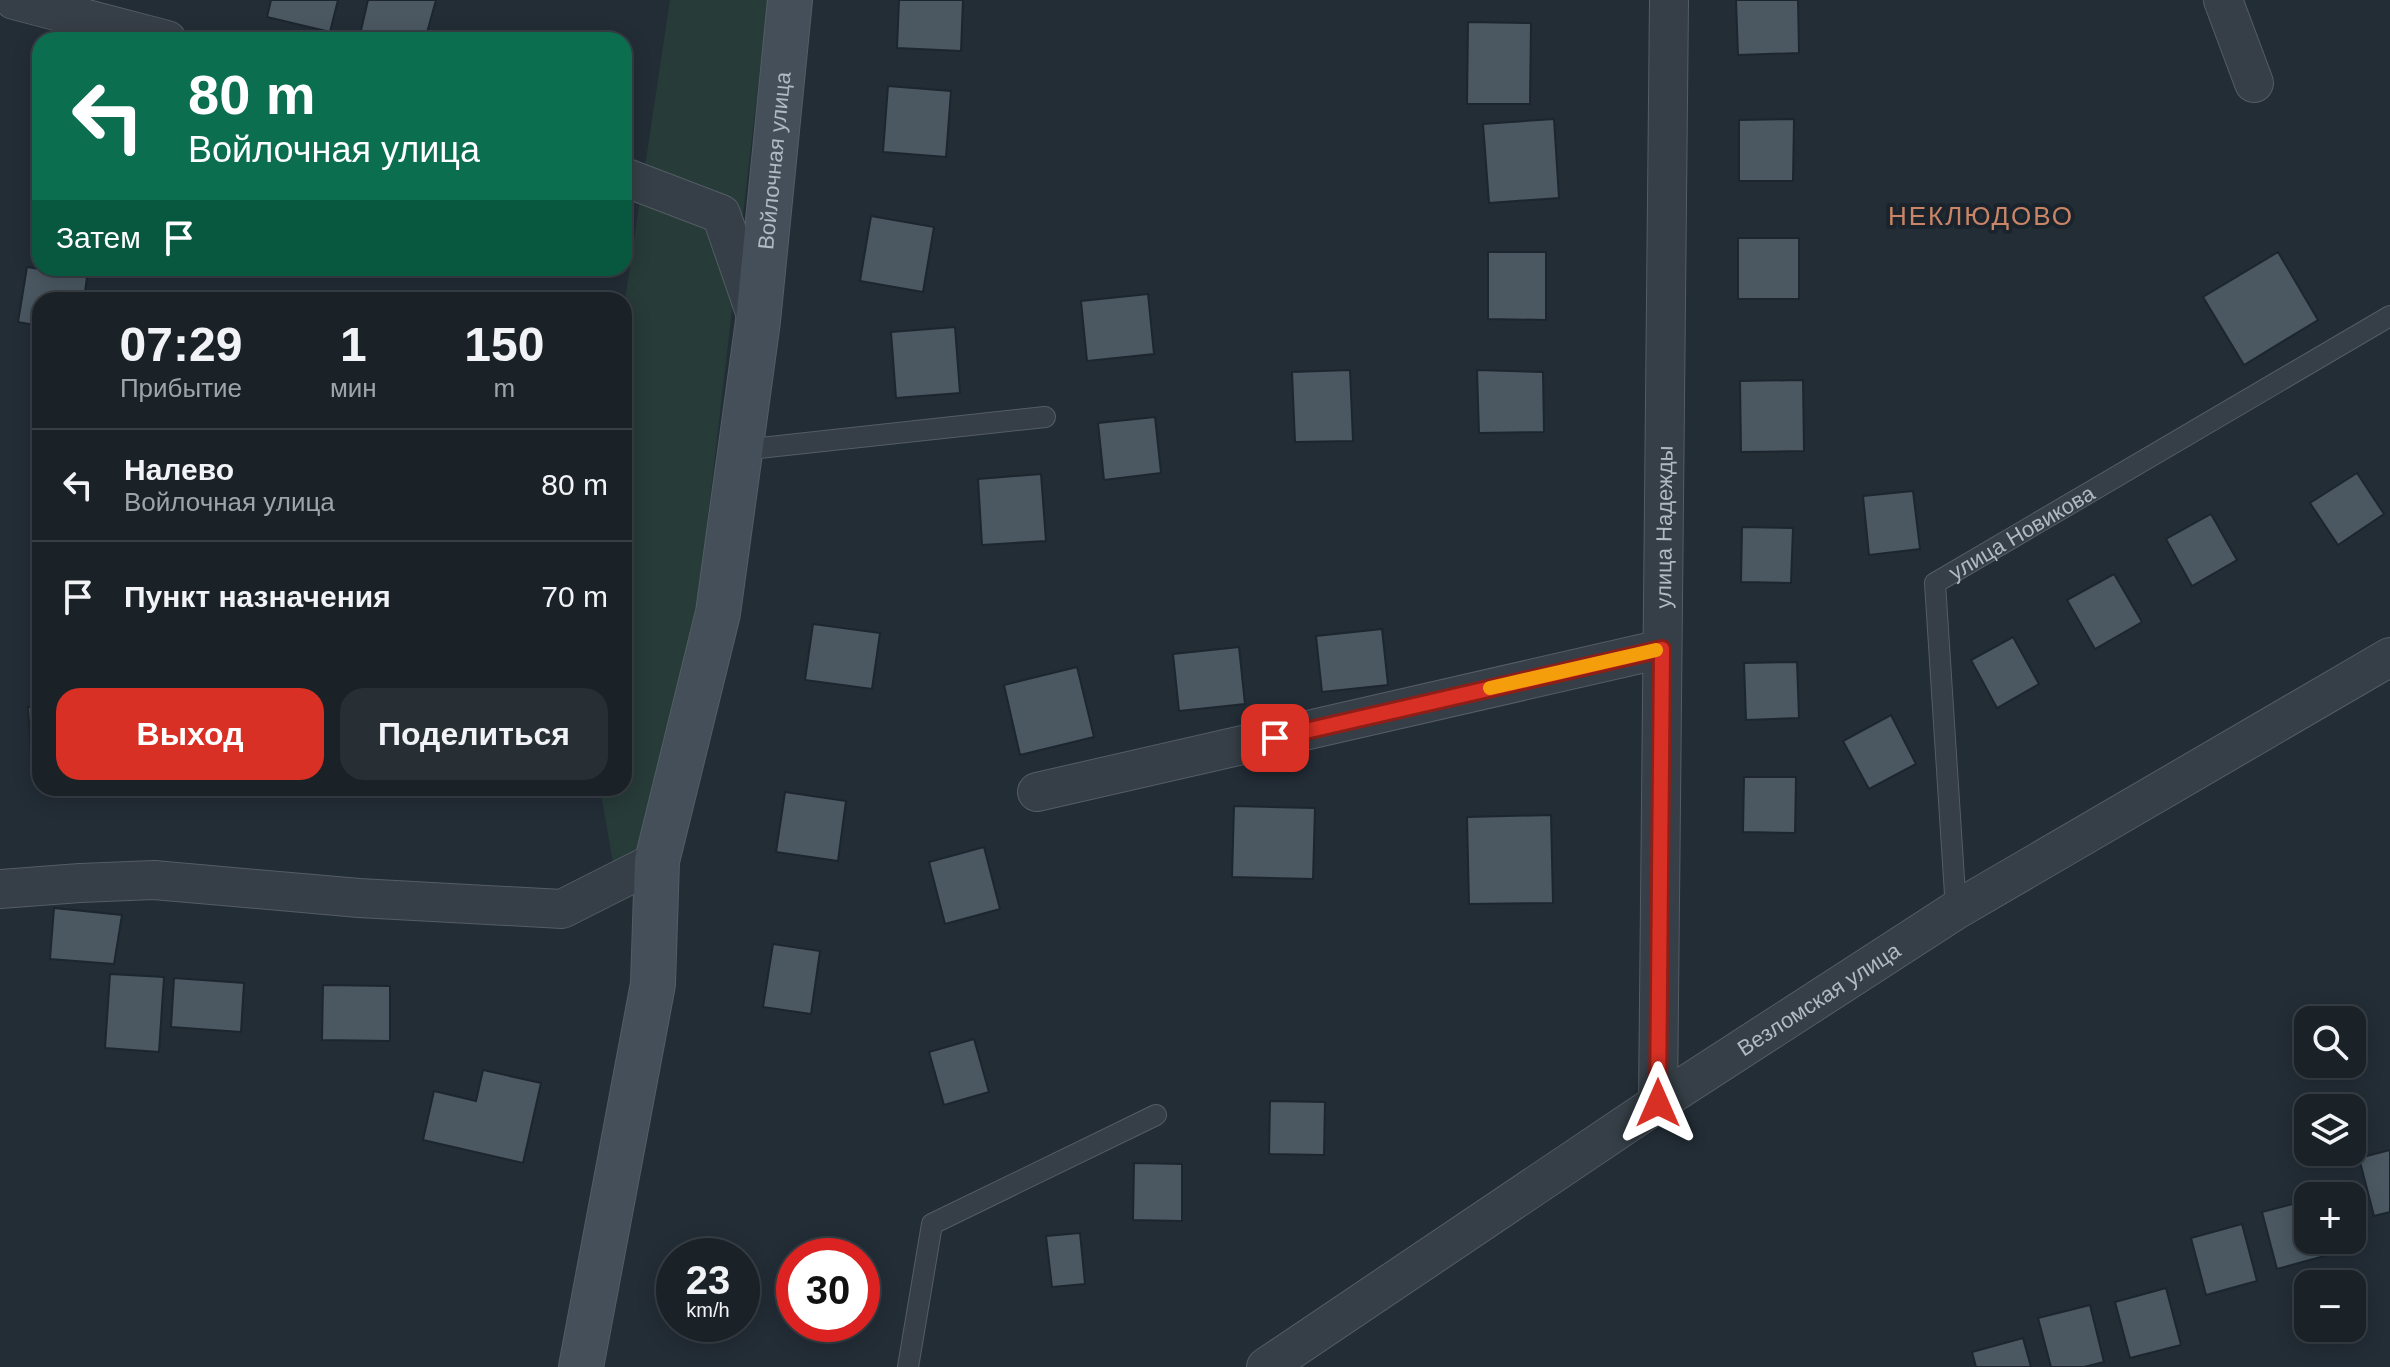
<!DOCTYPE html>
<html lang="ru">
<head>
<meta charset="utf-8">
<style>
  body { margin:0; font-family:Helvetica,sans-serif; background:#272f34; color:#f1f3f6; height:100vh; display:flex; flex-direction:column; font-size:30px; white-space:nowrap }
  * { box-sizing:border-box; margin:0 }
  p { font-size:26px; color:#9fa4a8 }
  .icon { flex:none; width:44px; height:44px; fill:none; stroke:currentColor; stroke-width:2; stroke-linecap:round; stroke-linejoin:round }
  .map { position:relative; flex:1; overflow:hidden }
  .side { position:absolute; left:32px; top:292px; width:600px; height:504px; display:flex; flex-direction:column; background:#1a2228; border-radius:24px; box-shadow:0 4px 20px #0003,0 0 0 2px #383f45 }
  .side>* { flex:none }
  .top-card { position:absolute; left:32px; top:32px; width:600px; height:244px; border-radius:24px; box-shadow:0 4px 20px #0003,0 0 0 2px #383f45; background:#0b6e4f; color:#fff; overflow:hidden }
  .controls { position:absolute; left:2294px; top:1006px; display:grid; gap:16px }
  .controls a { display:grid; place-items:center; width:72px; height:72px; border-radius:16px; background:#1a2228; box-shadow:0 4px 20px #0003,0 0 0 2px #383f45; font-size:40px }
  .speed { position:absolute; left:656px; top:1238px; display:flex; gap:16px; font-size:40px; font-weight:700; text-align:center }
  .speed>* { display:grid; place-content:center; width:104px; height:104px; border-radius:50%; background:#1a2228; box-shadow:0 4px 20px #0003,0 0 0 2px #383f45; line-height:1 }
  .speed small { font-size:20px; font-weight:400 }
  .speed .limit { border:12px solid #d22; background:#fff; color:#111 }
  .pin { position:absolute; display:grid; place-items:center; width:68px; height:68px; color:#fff; margin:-34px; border-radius:16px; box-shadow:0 4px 12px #0006 }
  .me { position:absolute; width:88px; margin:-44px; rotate:0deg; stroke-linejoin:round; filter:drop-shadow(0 0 6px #0008) }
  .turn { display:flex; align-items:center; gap:28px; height:168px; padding:0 24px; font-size:36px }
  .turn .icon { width:104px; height:104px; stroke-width:2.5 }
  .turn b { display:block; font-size:56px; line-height:68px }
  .then { display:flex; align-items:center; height:76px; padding:0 24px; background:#0003; gap:16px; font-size:30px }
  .eta { display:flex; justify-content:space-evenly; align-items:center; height:136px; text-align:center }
  .eta b { font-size:48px; font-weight:600; line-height:56px }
  .cta { display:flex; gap:16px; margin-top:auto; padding:16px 24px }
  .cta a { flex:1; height:92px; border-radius:24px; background:#d93025; color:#fff; font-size:32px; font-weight:600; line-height:92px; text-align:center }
  .cta a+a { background:#272f34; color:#f1f3f6 }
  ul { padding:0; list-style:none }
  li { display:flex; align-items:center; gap:24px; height:112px; padding:0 24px; border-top:2px solid #383f45 }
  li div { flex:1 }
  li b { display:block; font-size:30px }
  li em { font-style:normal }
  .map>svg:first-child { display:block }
  .green { fill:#273b39 }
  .building { fill:#4b5862; stroke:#1d262e; stroke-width:2 }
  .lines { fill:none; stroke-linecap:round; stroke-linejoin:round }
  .lane-casing { stroke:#545d65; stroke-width:22 }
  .street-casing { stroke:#545d65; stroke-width:40 }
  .secondary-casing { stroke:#545d65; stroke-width:46 }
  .lane { stroke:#363f47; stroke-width:20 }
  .street { stroke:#363f47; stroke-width:38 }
  .secondary { stroke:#444f5a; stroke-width:44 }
  .route-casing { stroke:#8d1f18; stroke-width:20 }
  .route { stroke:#d93025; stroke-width:14 }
  .slow { stroke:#f59e0b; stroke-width:14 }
  .labels { text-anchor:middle; stroke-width:8; stroke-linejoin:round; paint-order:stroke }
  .street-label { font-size:22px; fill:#b1bac3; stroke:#1b242c }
  .quarter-label { font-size:26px; letter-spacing:2px; fill:#c98566; stroke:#1b242c }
</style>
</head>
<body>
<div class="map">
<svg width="2390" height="1367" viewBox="0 0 2390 1367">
  <rect width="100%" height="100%" fill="#232d36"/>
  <path class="green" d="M670 0H768L691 663 657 861 614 869 600 788H624V306Z"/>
  <g class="building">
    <path d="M271 0H338L330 32 267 17Z"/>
    <path d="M368 0H436L425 40 359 39Z"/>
    <path d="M899 0H963L961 51 897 48Z"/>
    <path d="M1736 0H1798L1799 53 1738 55Z"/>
    <path d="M1468 22 1531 23 1530 104H1467Z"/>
    <path d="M888 86 951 91 946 157 883 152Z"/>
    <path d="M1554 119 1559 198 1489 203 1483 124Z"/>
    <path d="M1794 119 1793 181H1739V120Z"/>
    <path d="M871 216 934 227 923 292 860 281Z"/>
    <rect x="1738" y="238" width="61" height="61"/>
    <path d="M1488 252H1546V320L1488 319Z"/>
    <path d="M2278 252 2318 320 2244 365 2203 297Z"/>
    <path d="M27 267 87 277 84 300H40V326L18 322Z"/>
    <path d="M480 291 513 300H477Z"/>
    <path d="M1148 294 1154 354 1087 361 1081 301Z"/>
    <path d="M955 327 960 393 896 398 891 332Z"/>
    <path d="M1350 370 1353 441 1295 442 1292 372Z"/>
    <path d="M1477 370 1543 372 1544 432 1479 433Z"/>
    <path d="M1803 380 1804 451 1741 452 1740 381Z"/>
    <path d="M1155 417 1161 473 1104 480 1098 423Z"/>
    <path d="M2357 473 2384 514 2338 545 2310 503Z"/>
    <path d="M1041 474 1046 541 982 545 978 479Z"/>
    <path d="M1913 491 1920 549 1869 555 1863 496Z"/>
    <path d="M2211 514 2237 560 2192 586 2166 539Z"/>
    <path d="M1742 527 1793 528 1791 583 1741 582Z"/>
    <path d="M2114 574 2142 622 2095 649 2067 600Z"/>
    <path d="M813 624 880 633 872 689 805 680Z"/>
    <path d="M1382 629 1388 685 1322 692 1316 636Z"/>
    <path d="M2013 637 2039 684 1997 708 1971 660Z"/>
    <path d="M1239 647 1245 704 1179 711 1173 654Z"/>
    <path d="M1797 662 1799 718 1746 720 1744 663Z"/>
    <path d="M1077 667 1094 737 1020 755 1004 685Z"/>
    <path d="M28 707H40V783H33Z"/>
    <path d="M1891 715 1916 764 1869 789 1843 741Z"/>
    <path d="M1744 777H1796L1795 833 1743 832Z"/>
    <path d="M288 788H320L289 794Z"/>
    <path d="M785 792 846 801 838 861 776 852Z"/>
    <path d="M1234 806 1315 808 1313 879 1232 877Z"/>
    <path d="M1551 815 1553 903 1469 904 1467 817Z"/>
    <path d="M984 847 1000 909 945 924 929 862Z"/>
    <path d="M54 908 122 915 114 964 50 959Z"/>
    <path d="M773 944 820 951 811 1014 763 1007Z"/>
    <path d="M110 974 164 977 159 1052 105 1048Z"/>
    <path d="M174 978 244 983 241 1032 171 1027Z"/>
    <path d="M323 985 390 986V1041L322 1040Z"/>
    <path d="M974 1039 989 1092 944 1105 929 1052Z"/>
    <path d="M483 1070 541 1083 523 1163 423 1140 434 1091 476 1101Z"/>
    <path d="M1270 1101 1325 1102 1324 1155 1269 1154Z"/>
    <path d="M2390 1150V1212L2374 1216 2359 1158Z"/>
    <path d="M1134 1163 1182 1164V1221L1133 1220Z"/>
    <path d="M2308 1200V1240H2324L2328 1255 2277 1269 2262 1212Z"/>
    <path d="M2242 1224 2257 1281 2206 1295 2191 1238Z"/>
    <path d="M1080 1233 1085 1284 1052 1287 1046 1236Z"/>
    <path d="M2166 1288 2181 1345 2130 1358 2115 1302Z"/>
    <path d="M2090 1305 2104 1362 2084 1367H2051L2038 1318Z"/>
    <path d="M2023 1338 2031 1367H1976L1972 1352Z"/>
  </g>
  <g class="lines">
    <defs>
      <g id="lane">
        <path d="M741 450 1045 417"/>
        <path id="s1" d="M1956 910 1935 583 2390 316"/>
        <path d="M908 1367 932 1224 1156 1115"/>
      </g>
      <g id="street">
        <path d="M14 0 167 40"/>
        <path d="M2223 0 2254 83"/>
        <path d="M624 177 721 214 757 318"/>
        <path d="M1037 792 1662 649"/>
        <path d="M0 889 80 883 154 880 359 898 562 909 657 861"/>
        <path id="s2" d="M1658 1103 1669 0"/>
        <path id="s3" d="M1266 1367 1658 1103 1956 910 2390 657"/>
      </g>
      <g id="secondary">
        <path id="s4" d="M581 1367 653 984 657 861 718 613 758 321 790 0"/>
      </g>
    </defs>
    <use href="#lane" class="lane-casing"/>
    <use href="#street" class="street-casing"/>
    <use href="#secondary" class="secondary-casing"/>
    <use href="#lane" class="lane"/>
    <use href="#street" class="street"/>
    <use href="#secondary" class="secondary"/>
  </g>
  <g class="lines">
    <defs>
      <path id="route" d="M1275 738 1662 649 1658 1103"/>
    </defs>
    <use href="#route" class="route-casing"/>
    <use href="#route" class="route"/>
    <path class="slow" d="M1490 688 1656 650"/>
  </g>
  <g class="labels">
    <g class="street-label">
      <text dy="8" stroke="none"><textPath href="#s4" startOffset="1224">Войлочная улица</textPath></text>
      <text dy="8" stroke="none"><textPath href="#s2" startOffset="576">улица Надежды</textPath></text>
      <text dy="8" stroke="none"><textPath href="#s1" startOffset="428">улица Новикова</textPath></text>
      <text dy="8" stroke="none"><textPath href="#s3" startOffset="664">Везломская улица</textPath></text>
    </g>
    <g class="quarter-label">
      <text x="1981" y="225">НЕКЛЮДОВО</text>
    </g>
  </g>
</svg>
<div class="controls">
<a><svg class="icon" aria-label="search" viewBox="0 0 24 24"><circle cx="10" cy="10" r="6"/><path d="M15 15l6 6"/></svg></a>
<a><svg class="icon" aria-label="layers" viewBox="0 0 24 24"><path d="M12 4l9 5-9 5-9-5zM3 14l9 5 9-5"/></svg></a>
<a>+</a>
<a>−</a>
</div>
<div class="speed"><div>23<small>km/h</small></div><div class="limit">30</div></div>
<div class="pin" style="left:1275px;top:738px;background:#d93025"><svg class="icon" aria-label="arrive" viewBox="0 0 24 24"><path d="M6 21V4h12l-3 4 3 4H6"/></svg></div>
<svg class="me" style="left:1658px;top:1103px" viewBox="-20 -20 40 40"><path d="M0-17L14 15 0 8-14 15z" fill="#d93025" stroke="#fff" stroke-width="4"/></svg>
<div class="top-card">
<div class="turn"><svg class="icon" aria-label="left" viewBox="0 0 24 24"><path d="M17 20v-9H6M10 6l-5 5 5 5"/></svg><div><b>80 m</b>Войлочная улица</div></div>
<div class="then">Затем<svg class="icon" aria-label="arrive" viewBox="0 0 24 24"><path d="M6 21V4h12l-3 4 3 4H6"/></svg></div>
</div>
<section class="side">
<div class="eta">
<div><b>07:29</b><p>Прибытие</p></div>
<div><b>1</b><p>мин</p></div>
<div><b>150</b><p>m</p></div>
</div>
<ul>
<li><svg class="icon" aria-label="left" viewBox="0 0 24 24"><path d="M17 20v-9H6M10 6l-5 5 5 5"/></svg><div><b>Налево</b><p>Войлочная улица</p></div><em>80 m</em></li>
<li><svg class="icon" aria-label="arrive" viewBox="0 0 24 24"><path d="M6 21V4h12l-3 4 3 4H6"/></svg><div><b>Пункт назначения</b></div><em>70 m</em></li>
</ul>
<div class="cta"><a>Выход</a><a>Поделиться</a></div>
</section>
</div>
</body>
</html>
